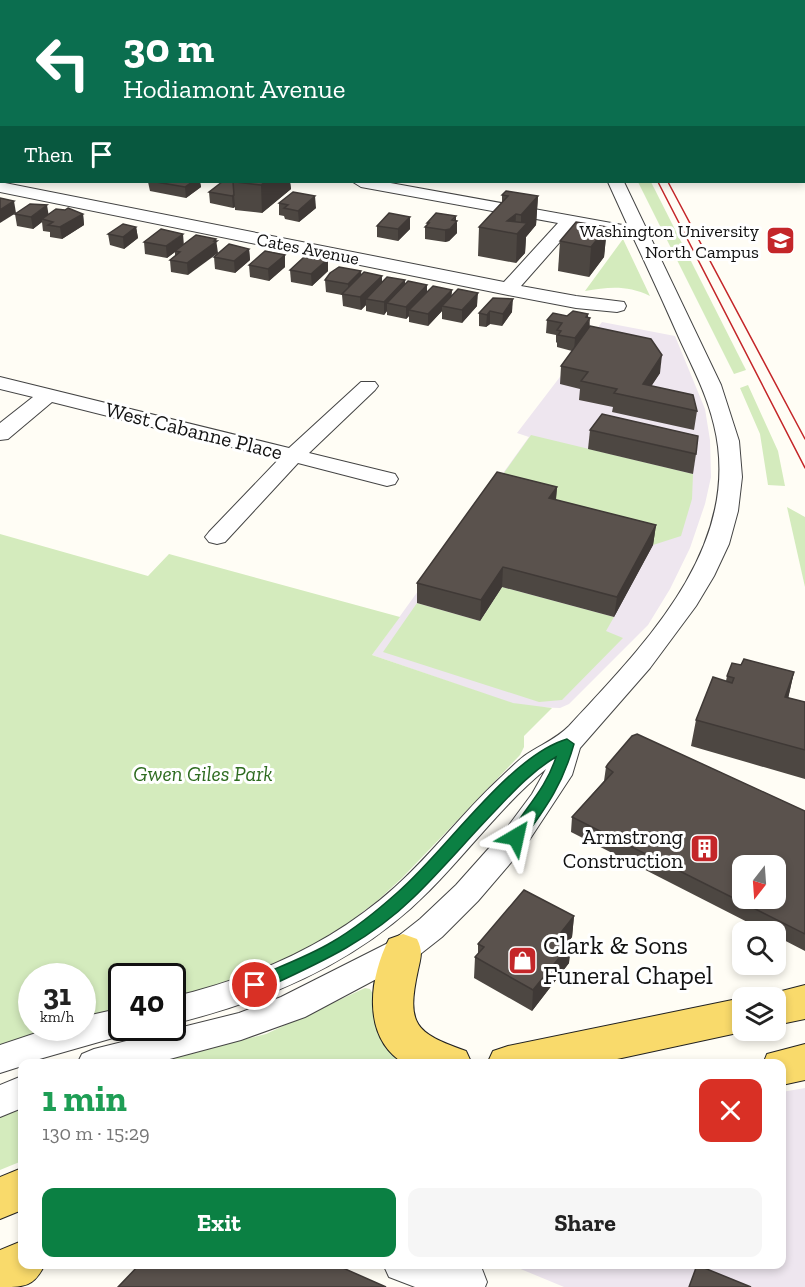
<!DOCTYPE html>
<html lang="en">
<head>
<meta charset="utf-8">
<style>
  body { margin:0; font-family:"Zilla Slab",serif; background:#f6f6f6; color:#222; height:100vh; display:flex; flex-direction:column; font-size:22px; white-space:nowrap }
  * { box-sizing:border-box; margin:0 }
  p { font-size:20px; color:#767676 }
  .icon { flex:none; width:33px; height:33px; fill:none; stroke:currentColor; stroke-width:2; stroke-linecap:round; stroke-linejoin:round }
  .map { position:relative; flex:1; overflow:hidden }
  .side { position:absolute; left:18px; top:1059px; width:768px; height:210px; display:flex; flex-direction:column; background:#fff; border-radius:12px; box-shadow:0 3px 9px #0003 }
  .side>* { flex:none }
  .top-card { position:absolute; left:0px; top:0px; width:806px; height:183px; box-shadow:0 3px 9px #0003; background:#0b6e4f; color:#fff; overflow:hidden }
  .needle { width:39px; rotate:197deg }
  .buttons { position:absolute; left:732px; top:855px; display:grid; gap:12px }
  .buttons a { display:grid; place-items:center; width:54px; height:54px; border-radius:12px; background:#fff; box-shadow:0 3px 9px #0003; font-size:30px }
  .speed { position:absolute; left:18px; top:963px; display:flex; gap:12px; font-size:30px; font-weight:700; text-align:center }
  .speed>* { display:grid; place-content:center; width:78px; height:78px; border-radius:50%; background:#fff; box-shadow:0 3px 9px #0003; line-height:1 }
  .speed small { font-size:15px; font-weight:400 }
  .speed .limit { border:3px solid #111; border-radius:9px; background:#fff; color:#111 }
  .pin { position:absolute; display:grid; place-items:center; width:51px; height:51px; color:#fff; margin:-26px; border:3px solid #fff; border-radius:50%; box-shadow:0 2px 6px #0007 }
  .me { position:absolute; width:66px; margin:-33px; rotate:36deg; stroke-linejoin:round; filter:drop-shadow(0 0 4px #0008) }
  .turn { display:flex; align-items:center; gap:21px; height:126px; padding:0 24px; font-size:27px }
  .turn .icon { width:78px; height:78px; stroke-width:2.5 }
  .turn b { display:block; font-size:42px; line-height:51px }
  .then { display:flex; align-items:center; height:57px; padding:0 24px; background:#0003; gap:12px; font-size:22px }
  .round { display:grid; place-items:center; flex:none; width:63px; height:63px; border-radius:12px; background:#f6f6f6 }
  .head { display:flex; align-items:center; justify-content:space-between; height:102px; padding:0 24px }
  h1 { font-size:36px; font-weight:800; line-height:45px; color:#1e9e55 }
  .cta { display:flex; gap:12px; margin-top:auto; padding:12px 24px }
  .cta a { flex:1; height:69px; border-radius:12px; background:#0b8043; color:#fff; font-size:24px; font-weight:800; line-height:69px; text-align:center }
  .cta a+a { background:#f6f6f6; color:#222 }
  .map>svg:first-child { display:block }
  .industrial { fill:#eee6ef }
  .green { fill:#d4ebbd }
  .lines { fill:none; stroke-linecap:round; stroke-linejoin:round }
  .minor-casing { stroke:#444; stroke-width:2 }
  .major-casing { stroke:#222; stroke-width:2 }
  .minor { fill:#fff; fill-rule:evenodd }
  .major { fill:#f9da6b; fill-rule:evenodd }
  .tram { stroke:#c42629; stroke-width:1.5 }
  .wall { fill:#4d4742 }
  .shaded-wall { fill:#3f3936 }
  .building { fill:#5a524d; stroke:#3f3936; stroke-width:1.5; fill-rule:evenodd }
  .route { fill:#0b8043; stroke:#07532c; stroke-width:1.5 }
  .labels { text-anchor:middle; stroke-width:6; stroke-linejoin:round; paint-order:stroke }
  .far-poi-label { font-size:18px; fill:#111; stroke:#fff; text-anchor:end }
  .far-street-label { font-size:18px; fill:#111; stroke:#fff }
  .street-label { font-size:21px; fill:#111; stroke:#fff }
  .park-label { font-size:21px; font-style:italic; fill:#2d6b1f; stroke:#fff }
  .poi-label { font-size:21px; fill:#111; stroke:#fff; text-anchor:end }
  .near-poi-label { font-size:26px; fill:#111; stroke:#fff; text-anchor:start }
</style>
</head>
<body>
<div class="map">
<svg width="805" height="1287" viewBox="0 0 805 1287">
  <rect width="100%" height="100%" fill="#fffdf5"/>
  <g class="industrial">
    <path d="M602 322 675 336 705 409 710 440 711 477 705 504 690 548 670 589 648 625 569 704 560 708 531 707 511 703 372 655 529 437 517 433Z"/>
    <path d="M805 1088V1287H564L511 1265 782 1264V1092Z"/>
  </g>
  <g class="green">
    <path d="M638 182H651L746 370 734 374Z"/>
    <path d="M623 239 650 296C627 285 609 287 585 291Z"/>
    <path d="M748 385 778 451 785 486 768 485 760 434 740 388Z"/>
    <path d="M531 435 693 474 692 499 681 536 653 545 547 518 491 491Z"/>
    <path d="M787 507 805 517V587Z"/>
    <path d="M0 534 148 576 169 554 400 617 372 655 513 703 552 708 524 736V747L520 755 402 878 377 901 318 946 253 975 173 999 172 976H122L121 1010 83 1020 82 976H32V1028H56L0 1046Z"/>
    <path d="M502 587 614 617 606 631 623 638 562 700 539 702 383 652 417 603 480 621Z"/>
    <path d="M365 988 370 989 373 994C370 1022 383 1039 401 1060L398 1064H147L266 1034Z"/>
    <path d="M22 1105V1161L0 1170V1117Z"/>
  </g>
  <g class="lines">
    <defs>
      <g id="minor">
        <path d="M263 0H284L285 2H264Z"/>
        <path d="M523 0H535L536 2H523Z"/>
        <path d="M641 0H654L655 2H642Z"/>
        <path d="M0 1 3 2 2 9H0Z"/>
        <rect x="804" y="35" width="1" height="8"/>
        <rect x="0" y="52" width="2" height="8"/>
        <rect x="0" y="111" width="2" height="8"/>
        <path d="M0 182 504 282 558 223 361 187 353 182H385L628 226 608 182H624L721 385 739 441 742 477 738 511 729 544 714 576 696 606 650 668 580 748 572 775 526 845 478 901 442 937 414 959 305 1017 241 1040 151 1064H77L82 1054 94 1049 239 1013 281 997 392 941 420 919 456 885 506 829 532 794 546 769C502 805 469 851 429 891 359 962 268 1001 172 1024V997C254 978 332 944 395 887 433 853 463 812 500 778 509 770 518 760 527 754 542 744 556 739 569 726 644 645 744 546 714 425 707 395 693 368 680 340 665 306 649 271 633 237L574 226 521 286 576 296 624 302 626 306 624 310 617 312 576 308 508 295 0 192Z"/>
        <path d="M0 377 289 448 361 382H375L378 386 375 390 309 453 395 474 398 479 395 484 387 486 298 463 225 542 217 544 209 542 205 537 209 532 279 459 52 402 8 439 0 440V423L33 397 0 389Z"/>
        <path d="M122 1008V1028H136L134 1032 22 1064V1066L0 1073V1045L51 1028H82V1017Z"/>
        <path d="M22 1076V1108L0 1117V1085Z"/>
        <path d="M383 1264H477L482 1269 487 1282 485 1287H415L389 1277Z"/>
      </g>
      <g id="major">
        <path d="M403 934 417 939C423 951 421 957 418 970 406 1025 415 1033 466 1051L472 1064H405C361 1038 369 978 389 939Z"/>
        <path d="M805 985V1019L776 1025V998L762 996Z"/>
        <path d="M742 998V1030H746L742 1032 594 1064H487L493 1051 508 1046Z"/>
        <path d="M805 1044V1080L782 1085V1064H763L767 1054Z"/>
        <path d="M22 1168V1210L0 1219V1177Z"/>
        <path d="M22 1241V1264H45C34 1287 25 1287 0 1287V1250Z"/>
      </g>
    </defs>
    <use href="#minor" class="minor-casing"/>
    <use href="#major" class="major-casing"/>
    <use href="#minor" class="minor"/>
    <use href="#major" class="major"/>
    <g class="tram">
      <path d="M658 182 805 468"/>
      <path d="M668 182 805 439"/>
    </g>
  </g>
  <g class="wall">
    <path d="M133 0H233L234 2 133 1Z"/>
    <path d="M371 0H390L388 2H371Z"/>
    <rect x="390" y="0" width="42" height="2"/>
    <path d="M2 142V164H0V143Z"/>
    <path d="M148 182H200L201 187 186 198 150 191Z"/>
    <path d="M233 182H290L291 189 262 213 235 210V207L233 208 210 203 209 192Z"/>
    <path d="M502 195 538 196 536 225 526 237 525 253 516 263 478 256 479 227 502 203Z"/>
    <path d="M279 203 316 208 299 222 285 219 284 216 279 215Z"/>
    <path d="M15 214H83L84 225 62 239 50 237V232L43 231 42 222 33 229 17 226Z"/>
    <path d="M456 221 457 233 449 241 445 242 425 239V227L427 225V223Z"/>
    <path d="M377 226 410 229 398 241 377 237Z"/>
    <path d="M136 227 138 238 124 249 110 245 108 234Z"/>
    <path d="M607 227 604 257 589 277 558 271 560 241Z"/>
    <path d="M196 235 188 275 171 272 170 260 175 256V252L167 258 145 254 144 242 184 244Z"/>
    <path d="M249 249 250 260 235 273 215 269 214 257Z"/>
    <path d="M285 255V267L269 281 250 277 249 265Z"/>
    <path d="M315 259H328V271L312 286 291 282 290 270Z"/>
    <path d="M361 275 382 276V282L405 280V284L427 285V292L452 290 451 297 477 306 462 323 442 319V311L428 326 409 322V316L406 319 387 315V311L384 315 366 311V305L361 310 343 306 342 295 326 292 325 280Z"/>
    <path d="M493 298 512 312 502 326 490 324 486 327 479 326V313Z"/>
    <path d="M567 316 588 318 590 327 660 373 651 386 697 411 694 430 612 412 613 407 579 400 580 389 560 384 561 366 572 351 557 347V343L556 342V335L546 333 547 320Z"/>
    <path d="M590 430 696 454 693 474 588 449Z"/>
    <path d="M557 487 556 500 656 525 653 545 614 617 502 587 480 621 417 603V583Z"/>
    <path d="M794 672 788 698 805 702V779L691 746 696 720 726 681 727 676Z"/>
    <path d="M606 767 805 811V951L776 936V932H767L571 832 572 817 604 781Z"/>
    <path d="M574 916 572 937 569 941V963L532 1011 474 978 475 957 478 954V944Z"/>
  </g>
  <g class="shaded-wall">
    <path d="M170 0H186L179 1V2H170Z"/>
    <path d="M200 0H210V2H197Z"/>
    <rect x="424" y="0" width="8" height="2"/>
    <path d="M2 20V28H0L1 31H0V21Z"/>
    <path d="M2 72V84L0 85V73Z"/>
    <path d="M192 182H200L201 187 186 198 185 187Z"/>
    <path d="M265 182H290L291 189 262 213 261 185Z"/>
    <path d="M234 195 235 207 233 208 232 196Z"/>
    <path d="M315 196 316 208 299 222 298 211Z"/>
    <path d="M538 196 536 225 526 237 525 253 516 263 517 234 521 230V215Z"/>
    <path d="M14 201 16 213 0 223V210Z"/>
    <path d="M47 205 49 217 42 219V222L33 229 31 217Z"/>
    <path d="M83 214 84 225 62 239 60 227Z"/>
    <path d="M516 214 515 233 507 221Z"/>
    <path d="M456 216V223L457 221V233L449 241 445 242V230Z"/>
    <path d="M410 217V229L398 241V229Z"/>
    <path d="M136 227 138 238 124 249 123 237Z"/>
    <path d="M607 227 604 257 589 277 591 247Z"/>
    <path d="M183 234 184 246 175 251V252L167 258 166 246Z"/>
    <path d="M216 239 218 253 188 275 187 263Z"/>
    <path d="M249 249 250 260 235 273 234 261Z"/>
    <path d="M285 255V267L269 281 268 269Z"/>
    <path d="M328 259V271L312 286 311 274Z"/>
    <path d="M361 271 362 283 349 295 348 284Z"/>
    <path d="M382 276V288L366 299V305L361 310 360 297Z"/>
    <path d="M405 280V293L387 303V311L384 315V302Z"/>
    <path d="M427 285V297L409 310V316L406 319V307Z"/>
    <path d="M452 290 451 302 442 306V311L428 326V314Z"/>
    <path d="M478 293 477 306 462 323V310Z"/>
    <path d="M513 299 512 312 502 326 503 314Z"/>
    <path d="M490 311V324L486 327 487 315Z"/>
    <path d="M588 314V322L590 318 589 331 574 351 575 338Z"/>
    <path d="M662 355 660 373 643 399V384Z"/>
    <path d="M557 487 555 507 549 498Z"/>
    <path d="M656 525 653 545 614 617 617 597Z"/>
    <path d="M503 567 502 587 480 621 481 600Z"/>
    <path d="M794 672 788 699 785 697Z"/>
    <path d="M574 916 572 937 557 956 559 935Z"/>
    <path d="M572 942 569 963 532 1011 533 990Z"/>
  </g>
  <g class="building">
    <path d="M180 0H200L197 2 179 1Z"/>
    <path d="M212 0H232L229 2H206Z"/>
    <path d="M309 0H331L329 2H307Z"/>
    <path d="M433 0H453L451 2H442Z"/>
    <path d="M471 0H506L507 2H472Z"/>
    <path d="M0 62H2V72L0 73Z"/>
    <path d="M2 142V153H0V143Z"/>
    <path d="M156 182H192L185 187Z"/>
    <path d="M222 182H233L234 195 232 196 209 192Z"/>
    <path d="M236 182H265L261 185Z"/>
    <path d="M506 191 538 196 521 215 516 214 507 221 527 223 517 234 479 227 508 196 502 195Z"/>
    <path d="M293 192 315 196 298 211 284 208 288 205 279 203Z"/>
    <path d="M0 198 14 201 0 210Z"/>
    <path d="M30 204 47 205 31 217 15 214Z"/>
    <path d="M68 208 83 214 60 227 48 225 53 222 42 219 56 209 65 210Z"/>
    <path d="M389 213 410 217 398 229 377 226Z"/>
    <path d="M436 213 456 216 452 220 457 221 450 229 445 230 425 227 429 223H427Z"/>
    <path d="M576 222 607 227 591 247 560 241Z"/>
    <path d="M123 224 136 227 123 237 108 234Z"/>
    <path d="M161 229 183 234 166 246 144 242Z"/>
    <path d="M196 235 216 239 214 241H217L187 263 170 260 180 252 175 251Z"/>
    <path d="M229 244 249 249 234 261 214 257Z"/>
    <path d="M265 251 285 255 268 269 249 265Z"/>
    <path d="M304 257 315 259 318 257 328 259 311 274 290 270Z"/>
    <path d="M339 267 361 271 348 284 325 280 330 273Z"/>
    <path d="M364 272 382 276 360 297 342 294Z"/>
    <path d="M387 277 405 280 384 302 366 299Z"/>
    <path d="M408 281 427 285 406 307 387 303Z"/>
    <path d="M433 286 452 290 428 314 409 310Z"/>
    <path d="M458 289 478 293 462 310 442 306Z"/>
    <path d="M493 298 513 299 503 314 490 311 487 315 479 313Z"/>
    <path d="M573 311 588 314 586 317 590 318 575 338 558 335 561 331 557 330 562 323 547 320 553 313 567 316Z"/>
    <path d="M590 326 651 339 662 355 643 384 693 395 697 411 614 393 617 389 581 381 588 372 561 366Z"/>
    <path d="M602 414 698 436 696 454 590 430Z"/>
    <path d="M497 472 557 487 549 498 656 525 617 597 503 567 481 600 417 583Z"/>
    <path d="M744 659 794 672 785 697 805 702V750L696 720 713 677 732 683 734 678 727 676 732 663 741 665Z"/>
    <path d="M637 734 805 811V934L572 817 613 772 606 767 608 764 632 736ZM742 866H776V898H742Z"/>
    <path d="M524 890 574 916 559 935 572 942 533 990 475 957 484 947 478 944Z"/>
    <path d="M140 1264H334L386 1287H118Z"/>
    <path d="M697 1265 751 1287H689Z"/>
  </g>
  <path class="route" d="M567 739 574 744C562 786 547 806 522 841H511L508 837C524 809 546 789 556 757 532 771 513 792 494 812 467 840 441 871 413 898 368 942 317 964 261 990L255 992 249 990 246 985 249 980C276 968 307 957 332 942 356 928 378 910 398 892 445 852 509 756 567 739Z"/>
  <defs>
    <symbol id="university-square" viewBox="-11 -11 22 22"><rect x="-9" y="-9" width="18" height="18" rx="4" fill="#c42629" stroke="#fff"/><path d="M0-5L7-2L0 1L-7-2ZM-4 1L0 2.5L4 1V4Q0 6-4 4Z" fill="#fff"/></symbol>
    <symbol id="building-square" viewBox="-11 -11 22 22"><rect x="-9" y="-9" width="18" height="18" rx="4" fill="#c42629" stroke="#fff"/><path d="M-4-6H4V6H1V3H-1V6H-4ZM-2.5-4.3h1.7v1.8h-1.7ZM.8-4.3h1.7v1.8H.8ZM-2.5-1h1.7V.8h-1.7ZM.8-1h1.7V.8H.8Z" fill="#fff"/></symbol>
    <symbol id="shop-square" viewBox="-11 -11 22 22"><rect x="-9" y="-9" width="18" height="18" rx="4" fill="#c42629" stroke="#fff"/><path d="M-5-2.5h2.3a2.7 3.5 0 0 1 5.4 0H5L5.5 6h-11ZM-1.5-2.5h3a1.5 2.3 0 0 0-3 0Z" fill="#fff"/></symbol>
  </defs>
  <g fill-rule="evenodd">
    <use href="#university-square" x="764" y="224" width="33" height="33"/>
    <use href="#building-square" x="688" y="832" width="33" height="33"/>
    <use href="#shop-square" x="506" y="944" width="33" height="33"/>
  </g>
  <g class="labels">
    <g class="far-poi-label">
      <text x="759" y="237">Washington University<tspan x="759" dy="21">North Campus</tspan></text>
    </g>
    <g class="far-street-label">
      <text transform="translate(308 249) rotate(11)" y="6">Cates Avenue</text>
    </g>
    <g class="street-label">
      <text transform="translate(194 431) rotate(14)" y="7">West Cabanne Place</text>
    </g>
    <g class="park-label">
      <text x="203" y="781">Gwen Giles Park</text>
    </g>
    <g class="poi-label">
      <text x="683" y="844">Armstrong<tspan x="683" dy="24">Construction</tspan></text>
    </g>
    <g class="near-poi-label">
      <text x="543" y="954">Clark &amp; Sons<tspan x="543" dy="30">Funeral Chapel</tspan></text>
    </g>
  </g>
</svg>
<div class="buttons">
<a><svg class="needle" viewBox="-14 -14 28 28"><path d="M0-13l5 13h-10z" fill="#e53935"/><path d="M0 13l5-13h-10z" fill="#767676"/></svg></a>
<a><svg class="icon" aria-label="search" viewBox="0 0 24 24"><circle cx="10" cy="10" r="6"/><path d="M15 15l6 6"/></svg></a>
<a><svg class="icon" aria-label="layers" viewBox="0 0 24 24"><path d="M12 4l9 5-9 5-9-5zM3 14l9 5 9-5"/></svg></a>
</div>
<div class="speed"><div>31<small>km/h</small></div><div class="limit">40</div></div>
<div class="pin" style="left:255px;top:985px;background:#d93025"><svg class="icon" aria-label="arrive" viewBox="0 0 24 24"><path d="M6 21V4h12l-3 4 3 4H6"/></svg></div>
<svg class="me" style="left:516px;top:837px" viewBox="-20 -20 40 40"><path d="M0-17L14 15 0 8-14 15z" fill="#0b8043" stroke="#fff" stroke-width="4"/></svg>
<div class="top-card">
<div class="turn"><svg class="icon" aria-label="left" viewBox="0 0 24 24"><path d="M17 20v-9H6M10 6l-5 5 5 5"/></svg><div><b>30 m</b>Hodiamont Avenue</div></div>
<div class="then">Then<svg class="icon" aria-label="arrive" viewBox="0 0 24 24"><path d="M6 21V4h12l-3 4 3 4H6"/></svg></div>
</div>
<section class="side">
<div class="head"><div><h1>1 min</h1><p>130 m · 15:29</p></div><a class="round" style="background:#d93025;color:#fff"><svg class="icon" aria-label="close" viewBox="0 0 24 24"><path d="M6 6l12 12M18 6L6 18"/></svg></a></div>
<div class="cta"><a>Exit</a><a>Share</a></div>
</section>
</div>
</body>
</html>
